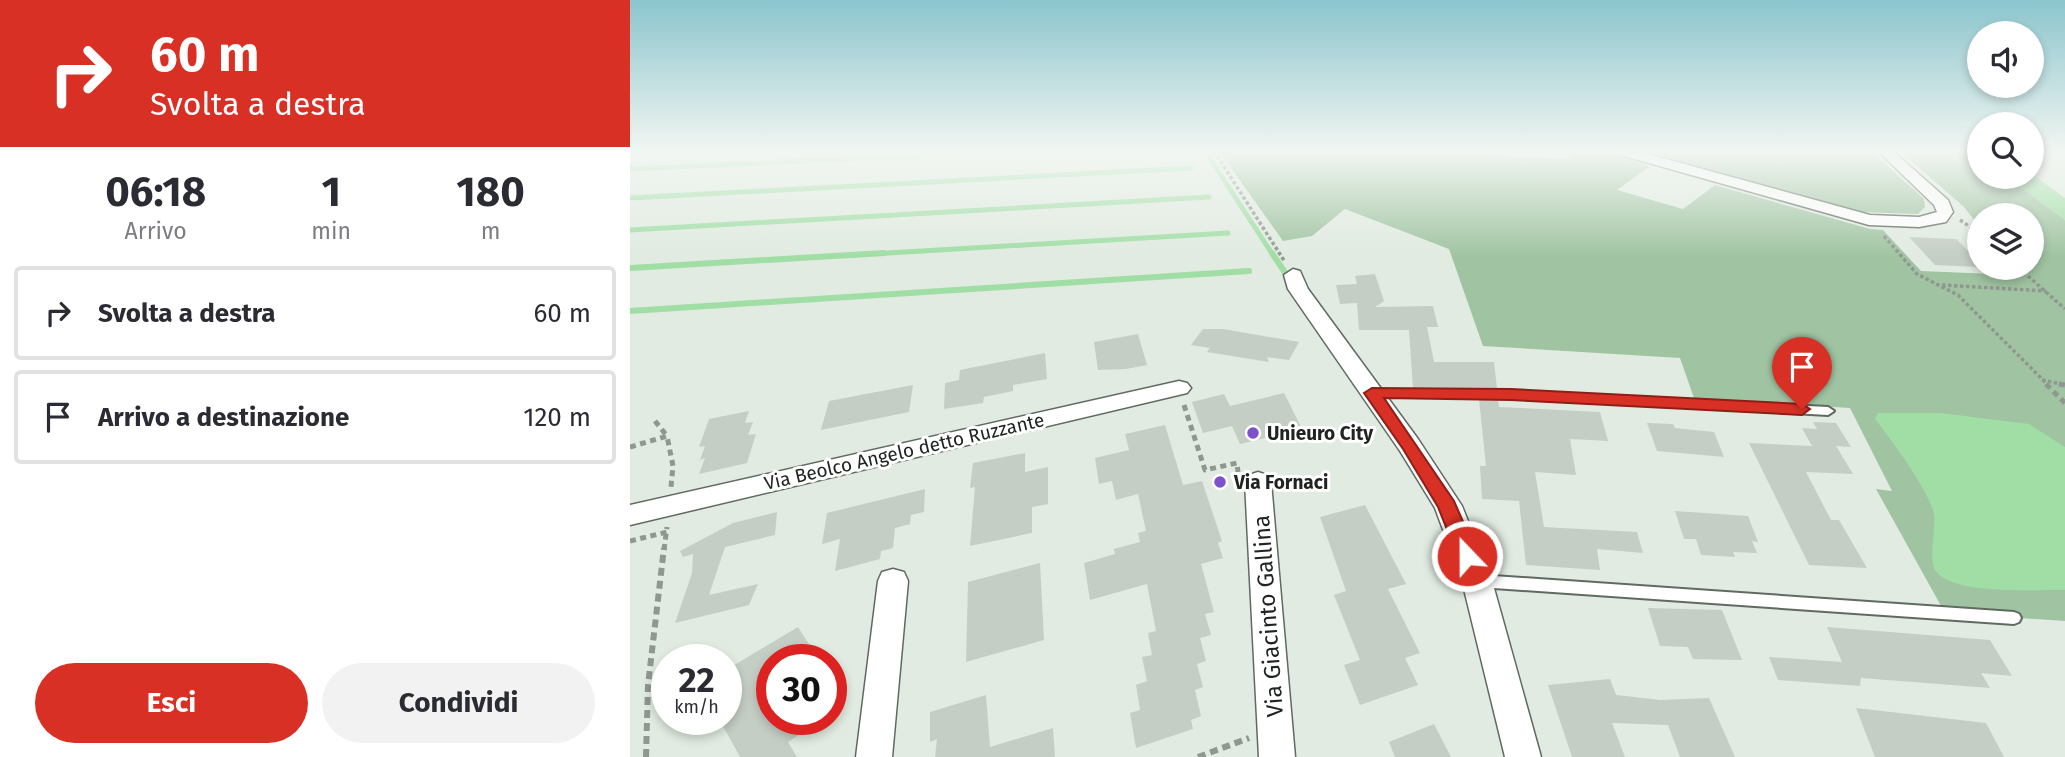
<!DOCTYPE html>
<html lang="it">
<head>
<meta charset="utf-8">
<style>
  body { margin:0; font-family:"Fira Sans",sans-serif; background:#f2f2f3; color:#2b2b33; height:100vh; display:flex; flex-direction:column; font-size:26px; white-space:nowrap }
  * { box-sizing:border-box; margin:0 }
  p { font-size:23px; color:#7c7c81 }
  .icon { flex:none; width:38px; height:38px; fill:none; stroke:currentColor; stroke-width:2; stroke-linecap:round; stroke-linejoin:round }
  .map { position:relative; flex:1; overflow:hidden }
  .details { display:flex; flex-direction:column; background:#fff; width:630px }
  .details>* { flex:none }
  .banner { background:#d93025; color:#fff; overflow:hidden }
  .tools { position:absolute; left:1337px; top:21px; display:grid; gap:14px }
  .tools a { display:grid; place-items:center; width:77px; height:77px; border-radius:50%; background:#fff; box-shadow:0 4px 10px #0003; font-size:35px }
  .speed { position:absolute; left:21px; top:644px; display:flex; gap:14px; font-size:35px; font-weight:700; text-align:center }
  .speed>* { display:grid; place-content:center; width:91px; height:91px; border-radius:50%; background:#fff; box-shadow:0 4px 10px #0003; line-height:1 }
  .speed small { font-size:18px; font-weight:400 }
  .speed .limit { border:10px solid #d22; background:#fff; color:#111 }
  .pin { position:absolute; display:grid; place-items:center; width:60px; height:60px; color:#fff; margin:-72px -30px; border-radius:50% 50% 50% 0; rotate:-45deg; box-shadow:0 0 7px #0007 }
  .pin .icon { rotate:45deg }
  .me { position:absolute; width:77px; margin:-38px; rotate:338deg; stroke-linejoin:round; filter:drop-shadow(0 0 5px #0008) }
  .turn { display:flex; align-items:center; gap:24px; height:147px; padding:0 35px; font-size:32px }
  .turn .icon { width:91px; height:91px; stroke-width:2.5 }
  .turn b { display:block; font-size:49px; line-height:60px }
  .eta { display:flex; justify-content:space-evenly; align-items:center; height:119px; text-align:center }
  .eta b { font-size:42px; font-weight:700; line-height:49px }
  .action { display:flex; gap:14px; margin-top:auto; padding:14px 35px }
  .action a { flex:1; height:80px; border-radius:42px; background:#d93025; color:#fff; font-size:28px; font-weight:700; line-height:80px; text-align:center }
  .action a+a { background:#f2f2f3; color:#2b2b33 }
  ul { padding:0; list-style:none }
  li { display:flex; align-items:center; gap:21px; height:94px; margin:0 14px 10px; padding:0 21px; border:4px solid #e1e1e2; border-radius:7px }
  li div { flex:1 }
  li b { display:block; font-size:26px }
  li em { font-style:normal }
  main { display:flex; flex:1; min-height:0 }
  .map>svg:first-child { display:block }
  .green { fill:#a0c4a2 }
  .water { fill:#a0dea5 }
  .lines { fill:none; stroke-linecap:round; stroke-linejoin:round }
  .stream-far1 { stroke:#a0dea5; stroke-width:5 }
  .stream { stroke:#a0dea5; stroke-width:6 }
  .building { fill:#c5cec5 }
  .service-casing { stroke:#616a62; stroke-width:4 }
  .minor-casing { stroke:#616a62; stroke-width:3 }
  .path-far2 { stroke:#8f9790; stroke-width:3.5; stroke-dasharray:3.5 2.5; stroke-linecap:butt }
  .path-far1 { stroke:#8f9790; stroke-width:5; stroke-dasharray:6 4.5; stroke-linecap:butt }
  .path { stroke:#8f9790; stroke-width:6; stroke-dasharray:8 5; stroke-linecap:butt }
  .service { fill:#fff; fill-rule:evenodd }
  .minor { fill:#fff; fill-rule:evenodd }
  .route { fill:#d93025; stroke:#8d1f18; stroke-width:2 }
  .poi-dot { fill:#7d51ca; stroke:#fff; stroke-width:2.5 }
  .labels { text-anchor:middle; stroke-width:6; stroke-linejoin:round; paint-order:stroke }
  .poi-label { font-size:19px; font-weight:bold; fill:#202421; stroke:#fff; text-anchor:start }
  .street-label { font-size:19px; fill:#202421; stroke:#fff }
  .near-street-label { font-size:23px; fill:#202421; stroke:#fff }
</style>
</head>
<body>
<main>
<section class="details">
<div class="banner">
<div class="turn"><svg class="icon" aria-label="right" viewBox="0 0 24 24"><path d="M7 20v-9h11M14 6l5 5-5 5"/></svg><div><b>60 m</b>Svolta a destra</div></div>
</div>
<div class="eta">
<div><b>06:18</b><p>Arrivo</p></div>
<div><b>1</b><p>min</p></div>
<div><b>180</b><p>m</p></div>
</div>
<ul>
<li><svg class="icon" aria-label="right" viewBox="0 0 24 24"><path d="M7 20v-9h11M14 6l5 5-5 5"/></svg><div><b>Svolta a destra</b></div><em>60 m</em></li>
<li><svg class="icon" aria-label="arrive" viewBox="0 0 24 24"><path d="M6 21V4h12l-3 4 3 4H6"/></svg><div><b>Arrivo a destinazione</b></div><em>120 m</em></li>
</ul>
<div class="action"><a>Esci</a><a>Condividi</a></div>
</section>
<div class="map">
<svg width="1435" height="757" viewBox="0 0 1435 757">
  <rect width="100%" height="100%" fill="#e1ebe1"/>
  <g class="green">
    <path d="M589 151H762L940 159 939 151H969L1020 166 987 190 1053 209 1085 185 1240 229 1253 230 1291 271 1387 275 1380 268H1402V215H1349V226L1334 207 1270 151H1343L1349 155V177H1377L1435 220V621L1315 613 1246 489 1262 491 1220 408 1064 398 1050 358 853 346 819 249 715 209 682 236 653 241Z"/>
    <path d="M1015 151H1241L1294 199 1295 207 1288 214 1230 212Z"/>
  </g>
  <g class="water">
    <path d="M1402 174 1435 198V220L1377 177H1402Z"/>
    <path d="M1248 413H1310L1399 424 1435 447V590C1408 589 1310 597 1303 565 1300 548 1307 527 1303 510 1295 485 1262 441 1245 419Z"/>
  </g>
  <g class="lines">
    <g class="stream-far1">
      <path d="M575 151 643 255"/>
      <path d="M0 169 385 151"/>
      <path d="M0 198 561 168"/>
      <path d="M0 230 579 197"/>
      <path d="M224 255 598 233"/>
    </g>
    <g class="stream">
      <path d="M642 253 656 274"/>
      <path d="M0 268 254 253"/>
      <path d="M0 311 619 271"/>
    </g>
  </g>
  <g class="building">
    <path d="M1279 237 1326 239 1349 261V267L1305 265Z"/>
    <path d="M745 274 754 301 745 307 803 306 808 327H797L804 362H864L867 388H783L779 330H729L727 303 710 304 706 285 727 284 725 276Z"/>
    <path d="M573 329H593L669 342 659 360 637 357 639 362 577 352 580 348 561 345Z"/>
    <path d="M508 334 517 365 496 369 468 370 464 342Z"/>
    <path d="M415 353 417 379 383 385V391L354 397 353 403 314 409 315 383 329 380 330 370Z"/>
    <path d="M283 385 279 412 191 430 199 401Z"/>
    <path d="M654 393 672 429 610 444 602 426 573 433 562 402 594 394 600 406Z"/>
    <path d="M849 399H868L869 407 970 412 978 441 940 439 946 475 905 472 914 527 1007 532 1013 553 967 549 970 570 896 565 889 501 852 499 850 466H856Z"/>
    <path d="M119 411 115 423 123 422 118 435 126 434 117 463 69 474 75 458 70 460 75 446 69 447 79 419Z"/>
    <path d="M1183 422 1206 423 1221 447 1206 446 1223 474 1176 472 1201 520H1209L1237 568 1179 565 1119 443 1182 446 1172 428 1187 429Z"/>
    <path d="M1017 423 1043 424 1045 428 1084 432 1094 457 1027 451Z"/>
    <path d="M535 425 553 485 572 481 592 541 588 543 593 558 571 564 584 612 575 614 581 635 570 638 576 661 567 664 573 687 565 690 571 716 561 720 563 729 506 748 500 713 510 710 506 685 517 681 512 657 522 655 518 633 526 631 517 584 460 600 454 563 485 554 484 549 510 542 508 533 516 531 508 494 486 500 482 481 469 484 465 458 499 450 495 434Z"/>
    <path d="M395 453V472L418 467V504L402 507V533L340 546 345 487 340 488 343 463Z"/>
    <path d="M295 489 294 512 281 515 280 524 265 528 263 548 251 551 250 559 205 571 210 539 192 544 197 513Z"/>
    <path d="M735 505 776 584 758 589 790 653 775 658 788 685 730 705 714 665 730 660 704 595 716 591 690 517Z"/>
    <path d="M1045 511 1118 516 1128 542 1122 541 1127 553 1103 552 1105 557 1071 555 1066 539H1054Z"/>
    <path d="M147 512 145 535 95 547 79 595 128 584 119 605 45 623 62 573 63 554 53 557 50 551 103 523Z"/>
    <path d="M410 563 414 640 336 662 338 582Z"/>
    <path d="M1018 608 1092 610 1112 660 1063 659 1058 647 1030 646Z"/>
    <path d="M168 627 182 649 165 660H142V719H193L158 742 167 757H110L89 719H96V711L109 704 96 681V670Z"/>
    <path d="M1197 627 1360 640 1382 676 1351 673 1360 688 1231 678 1230 686 1148 680 1139 657 1212 662Z"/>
    <path d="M980 679 986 695 1030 700 1079 698 1105 757H1050L1038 725 982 723 995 757H942L918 685Z"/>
    <path d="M356 695 360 747 423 728 425 757H305L307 739 300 742V712Z"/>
    <path d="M1226 708 1356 723 1374 757H1245Z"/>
    <path d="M804 724 821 757H765L759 742Z"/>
  </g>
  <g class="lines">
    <defs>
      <g id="service">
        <path d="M743 390 881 391 1198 407 1204 411 1198 415 881 397 739 395 738 393Z"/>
        <path d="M849 575 1384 612 1389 614 1391 618 1389 622 1384 624 849 587 844 585 842 581 844 577Z"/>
      </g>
      <g id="minor">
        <path d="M985 151H1007L1240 215 1289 217 1307 212 1304 205 1248 151H1263L1318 200 1323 212 1316 222 1289 227 1239 225 987 154Z"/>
        <path d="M663 269 670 271 678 289 788 439 832 506 862 581 911 757H875L832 581 805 508 770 451 658 289 654 275Z"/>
        <path d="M549 381 557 383 561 388 557 393 0 525V505Z"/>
        <path d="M628 472 637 475 641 482 665 757H629L615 482 619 475Z"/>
        <path d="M263 569 274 572 278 581 262 757H226L248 581 252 572Z"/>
      </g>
    </defs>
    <use href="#service" class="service-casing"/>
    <use href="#minor" class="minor-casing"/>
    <g class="path-far2">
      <path d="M584 151 655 262"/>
      <path d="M1330 220 1349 233"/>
      <path d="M1254 236 1287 274 1328 295 1418 385"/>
      <path d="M1389 268 1435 309"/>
      <path d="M1312 285 1416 291"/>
      <path d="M1412 380 1435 385"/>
    </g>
    <g class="path-far1">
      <path d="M1416 384 1435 403"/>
      <path d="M1429 384 1435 385"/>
      <path d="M554 405 575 470 607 463 608 472"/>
      <path d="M25 421 37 436"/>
      <path d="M0 447 37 436 43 466 41 487"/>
      <path d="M0 541 37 532"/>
      <path d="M34 550 37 527"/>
    </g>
    <g class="path">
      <path d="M16 757 18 685 34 548"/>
      <path d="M568 757 619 738"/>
    </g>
    <use href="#service" class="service"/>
    <use href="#minor" class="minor"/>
  </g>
  <linearGradient id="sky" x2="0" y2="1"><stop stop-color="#8bc5cd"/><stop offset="0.59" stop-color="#f2f6f2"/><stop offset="1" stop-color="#f2f6f2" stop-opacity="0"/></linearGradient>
  <rect width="1435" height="257" fill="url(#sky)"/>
  <path class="route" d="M742 388 881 389 1172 404 1180 409 1172 415 881 400 754 398 824 501 848 556 845 562 837 564 830 562 808 507 773 449 734 393Z"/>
  <g class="poi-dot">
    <circle cx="623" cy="433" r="7"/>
    <circle cx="590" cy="482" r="7"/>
  </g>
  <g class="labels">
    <g class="poi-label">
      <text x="637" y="440">Unieuro City</text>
      <text x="604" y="489">Via Fornaci</text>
    </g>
    <g class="street-label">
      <text transform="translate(274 451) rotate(-13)" y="7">Via Beolco Angelo detto Ruzzante</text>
    </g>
    <g class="near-street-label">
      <text transform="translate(638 616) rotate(-94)" y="8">Via Giacinto Gallina</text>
    </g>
  </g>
</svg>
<div class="tools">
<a><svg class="icon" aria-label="sound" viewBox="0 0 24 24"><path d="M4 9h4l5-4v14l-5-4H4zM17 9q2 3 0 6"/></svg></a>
<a><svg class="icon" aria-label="search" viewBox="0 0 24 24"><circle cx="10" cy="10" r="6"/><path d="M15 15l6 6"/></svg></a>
<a><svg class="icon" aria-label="layers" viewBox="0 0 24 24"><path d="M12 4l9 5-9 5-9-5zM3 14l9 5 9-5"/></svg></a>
</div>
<div class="speed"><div>22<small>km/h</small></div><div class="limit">30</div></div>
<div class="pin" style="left:1172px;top:409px;background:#d93025"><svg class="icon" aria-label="arrive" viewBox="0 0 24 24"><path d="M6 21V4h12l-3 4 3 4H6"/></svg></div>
<svg class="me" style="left:837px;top:556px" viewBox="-20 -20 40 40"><circle r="17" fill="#d93025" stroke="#fff" stroke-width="3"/><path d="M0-11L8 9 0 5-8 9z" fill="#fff"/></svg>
</div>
</main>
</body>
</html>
